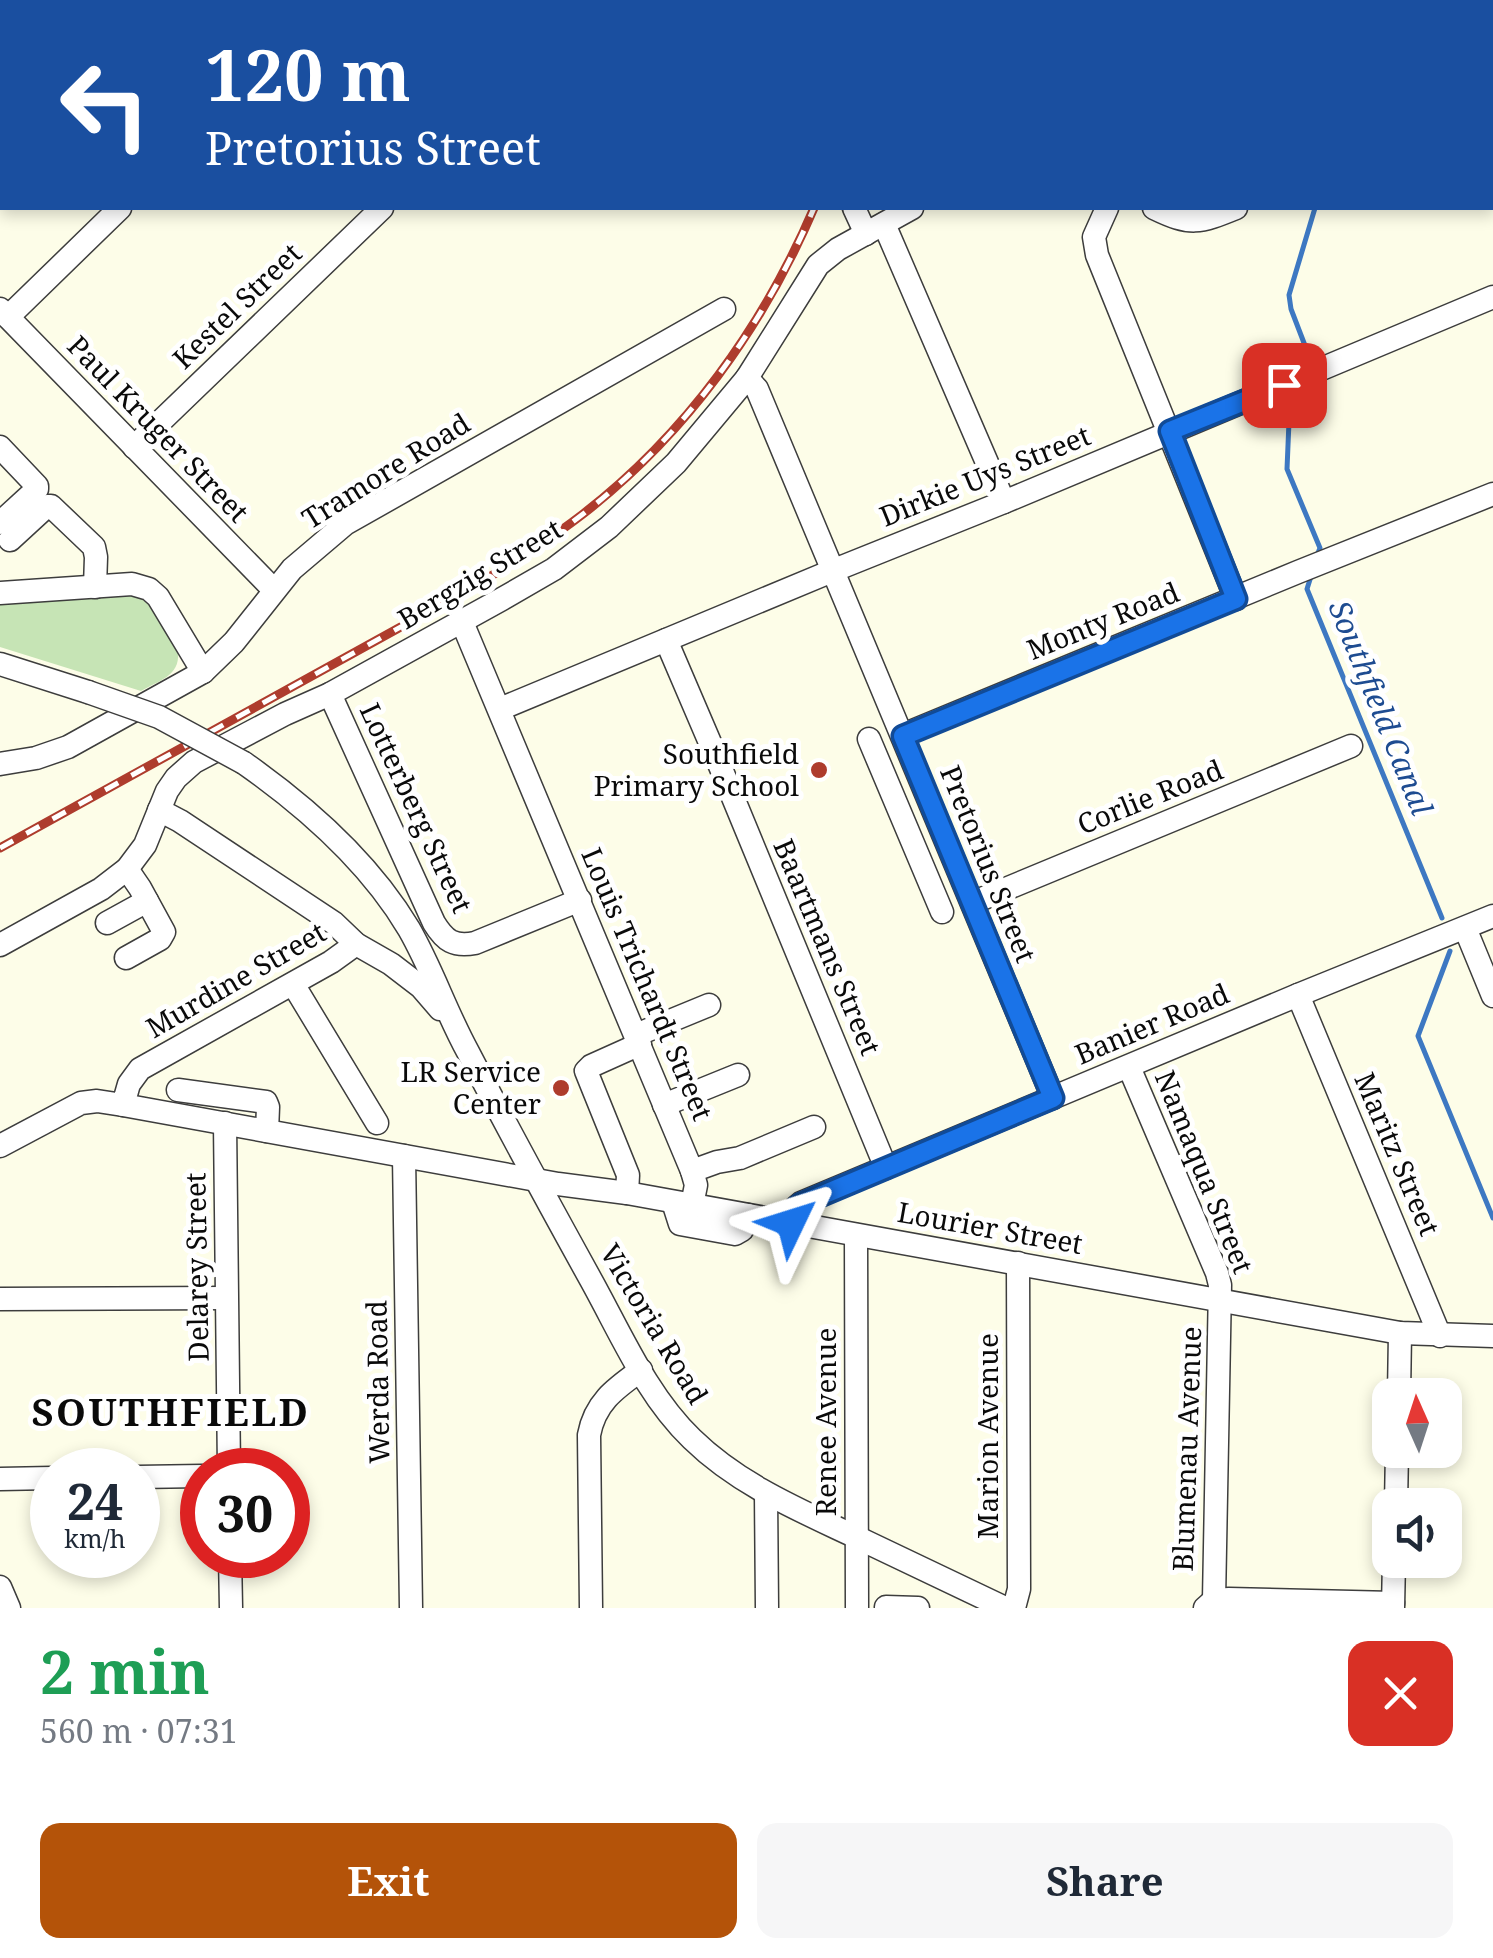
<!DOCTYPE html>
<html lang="en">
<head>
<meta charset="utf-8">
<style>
  body { margin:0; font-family:"Noto Serif",serif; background:#f6f6f7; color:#1f2937; height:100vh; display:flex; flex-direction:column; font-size:38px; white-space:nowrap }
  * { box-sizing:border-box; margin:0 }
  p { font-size:32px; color:#747a83 }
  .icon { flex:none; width:55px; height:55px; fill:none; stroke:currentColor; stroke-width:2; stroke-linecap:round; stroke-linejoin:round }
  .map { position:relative; height:1608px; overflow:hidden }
  .sheet { display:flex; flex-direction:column; background:#fff; flex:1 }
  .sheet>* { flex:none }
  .top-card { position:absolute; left:0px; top:0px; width:1495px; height:210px; box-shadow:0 5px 15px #0003; background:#1a4fa0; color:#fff; overflow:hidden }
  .needle { width:65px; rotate:357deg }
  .fabs { position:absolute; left:1372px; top:1378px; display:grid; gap:20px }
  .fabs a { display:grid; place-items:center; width:90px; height:90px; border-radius:20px; background:#fff; box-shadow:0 5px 15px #0003; font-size:50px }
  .speed { position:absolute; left:30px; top:1448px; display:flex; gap:20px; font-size:50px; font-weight:700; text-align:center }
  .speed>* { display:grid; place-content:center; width:130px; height:130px; border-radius:50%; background:#fff; box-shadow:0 5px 15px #0003; line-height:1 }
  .speed small { font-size:25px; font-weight:400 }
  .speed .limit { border:15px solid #d22; background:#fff; color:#111 }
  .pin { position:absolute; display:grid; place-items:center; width:85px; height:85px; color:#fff; margin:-42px; border-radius:20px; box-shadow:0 5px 15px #0006 }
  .me { position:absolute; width:110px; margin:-55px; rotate:49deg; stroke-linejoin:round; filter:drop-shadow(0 0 8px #0008) }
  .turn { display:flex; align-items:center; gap:35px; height:210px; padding:0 40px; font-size:45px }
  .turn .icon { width:130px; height:130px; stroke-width:2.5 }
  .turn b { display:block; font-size:70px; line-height:85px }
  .round { display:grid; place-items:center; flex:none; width:105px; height:105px; border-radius:20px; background:#f6f6f7 }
  .head { display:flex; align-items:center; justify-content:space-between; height:170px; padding:0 40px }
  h1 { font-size:60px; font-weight:700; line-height:75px; color:#1e9e55 }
  .button { display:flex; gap:20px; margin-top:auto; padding:20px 40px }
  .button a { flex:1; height:115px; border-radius:20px; background:#b45309; color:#fff; font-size:40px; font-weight:700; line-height:115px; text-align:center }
  .button a+a { background:#f6f6f7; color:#1f2937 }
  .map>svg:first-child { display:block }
  .green { fill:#c6e4b5 }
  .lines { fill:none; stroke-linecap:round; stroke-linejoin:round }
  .stream { stroke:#3d78c2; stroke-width:5 }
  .minor-casing { stroke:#3d3d3d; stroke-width:25 }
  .minor { stroke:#fff; stroke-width:22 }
  .rail-casing { stroke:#ae3c2d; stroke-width:9 }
  .rail { stroke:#fff; stroke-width:5; stroke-dasharray:15; stroke-linecap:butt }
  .minor-bridge-casing { stroke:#3d3d3d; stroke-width:25; stroke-linecap:butt }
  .minor-bridge { stroke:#fff; stroke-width:22 }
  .route-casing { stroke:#114b97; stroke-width:25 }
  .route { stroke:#1a73e8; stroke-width:18 }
  .poi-dot { fill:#ae3c2d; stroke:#fff; stroke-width:4 }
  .labels { text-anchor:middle; stroke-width:10; stroke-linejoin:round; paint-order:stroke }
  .street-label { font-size:28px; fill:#0a0a0a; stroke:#fff }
  .poi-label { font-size:28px; fill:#0a0a0a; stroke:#fff; text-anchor:end }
  .water-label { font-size:30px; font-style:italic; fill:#1e4c91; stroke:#fff }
  .district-label { font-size:38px; font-weight:bold; letter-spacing:2.5px; fill:#0a0a0a; stroke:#fff }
</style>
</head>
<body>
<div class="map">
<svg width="1493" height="1608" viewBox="0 0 1493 1608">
  <rect width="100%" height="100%" fill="#fdfde8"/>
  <path class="green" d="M144 594 178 653C180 676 158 681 141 691L0 647V601Z"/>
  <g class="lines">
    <g class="stream">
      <path d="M1377 2 1378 0"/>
      <path d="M1309 356 1291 309 1289 295 1315 208"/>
      <path d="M1290 398 1287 469 1320 548 1316 558"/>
      <path d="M1312 573 1307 589 1442 918"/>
      <path d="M1450 951 1418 1036 1493 1218"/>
    </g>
    <defs>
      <g id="minor">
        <path d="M74 0 79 2"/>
        <path d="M290 0 291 2"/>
        <path d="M475 0 476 2"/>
        <path d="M692 0 693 2"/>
        <path d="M970 0 971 2"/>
        <path d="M101 2 102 0"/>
        <path d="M851 2 852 0"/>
        <path d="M1112 2 1120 0"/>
        <path d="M1353 2 1354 0"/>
        <path d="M1464 2H1478"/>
        <path d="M1492 23 1493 24"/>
        <path d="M1492 100H1493"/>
        <path d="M854 208 866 234"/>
        <path d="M1107 208 1094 237 1097 255 1236 599"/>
        <path d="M1154 208C1191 226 1199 223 1236 208"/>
        <path d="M884 224 1004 502"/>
        <path d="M0 309 274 590"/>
        <path d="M8 317 120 208"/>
        <path d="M747 378 757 389 1053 1098"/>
        <path d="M0 447 37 486V489L0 523"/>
        <path d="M134 447 382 208"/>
        <path d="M10 540 47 506H51L94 547 96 557 95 587"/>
        <path d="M0 593 132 584 149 589 158 597 203 672"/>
        <path d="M462 622 692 1171 696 1185 692 1205"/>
        <path d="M666 640 720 766 886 1168"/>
        <path d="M0 664 88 692"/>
        <path d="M330 694 434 923C445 941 454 947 475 943L580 900"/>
        <path d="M500 709 832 571 1004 502 1493 297"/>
        <path d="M903 735 1298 572 1493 494"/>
        <path d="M869 739 942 912"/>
        <path d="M244 763C308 808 369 862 409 929 432 969 446 1012 468 1052 508 1129 549 1204 591 1280 621 1334 647 1396 692 1439 738 1484 797 1509 854 1536 905 1560 955 1584 1005 1608"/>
        <path d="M0 764 36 758 68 747 203 672 234 642 292 569 345 524 724 309"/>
        <path d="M159 810 180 821 334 923 356 944 391 964 421 987 440 1009"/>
        <path d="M972 903 1351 746"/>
        <path d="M107 923 147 901"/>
        <path d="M1465 928 1493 996"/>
        <path d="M0 945 101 889 127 869 145 845 167 791 176 778 194 762 285 714 330 694 502 599 554 569 609 527 676 463 747 378 818 265 838 249 912 208"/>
        <path d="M126 958 160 939 164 932 140 888 127 869"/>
        <path d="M293 984 377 1123"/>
        <path d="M1298 995 1440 1336"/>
        <path d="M636 1035 709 1005"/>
        <path d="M1129 1067 1217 1273 1220 1285 1214 1600"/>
        <path d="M178 1090 266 1102 268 1107 267 1131"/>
        <path d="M123 1105 558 1184 627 1193 1400 1333 1493 1336"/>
        <path d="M664 1105 738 1075"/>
        <path d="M225 1123 229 1470"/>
        <path d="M0 1146 81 1103 97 1101 123 1105 129 1084 140 1069 331 962 356 944"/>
        <path d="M404 1156 411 1608"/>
        <path d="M692 1171 717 1162 740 1158 814 1127"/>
        <path d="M627 1193 628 1175 586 1071 591 1066 640 1044"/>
        <path d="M673 1202 680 1224 735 1234 742 1230 748 1215"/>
        <path d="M791 1223 795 1208 801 1203 1298 995 1493 916"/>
        <path d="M856 1235 857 1608"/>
        <path d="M0 1299 226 1298"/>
        <path d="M1399 1395 1400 1333"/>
        <path d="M138 1477 202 1476"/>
        <path d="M0 1479 52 1478"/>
        <path d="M766 1494 767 1608"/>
        <path d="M1396 1505 1397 1450"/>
        <path d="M230 1555 231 1608"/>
        <path d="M0 1587 9 1608"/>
        <path d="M886 1607 918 1608"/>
        <path d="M591 1608 589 1435C595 1402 616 1388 641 1370"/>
        <path d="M1014 1608 1019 1589 1018 1263"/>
        <path d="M1205 1608 1214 1600 1229 1599 1393 1603"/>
        <path d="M1393 1608 1394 1560"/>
      </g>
    </defs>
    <use href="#minor" class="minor-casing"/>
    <use href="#minor" class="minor"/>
    <defs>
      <g id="rail">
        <path d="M891 2 892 0"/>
        <path d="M0 848 475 586C512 563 548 541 583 514 686 434 763 327 814 208"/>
      </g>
    </defs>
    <use href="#rail" class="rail-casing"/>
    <use href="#rail" class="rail"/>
    <defs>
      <path id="minor-bridge" d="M88 692 159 717 244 763"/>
    </defs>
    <use href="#minor-bridge" class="minor-bridge-casing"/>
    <use href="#minor-bridge" class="minor-bridge"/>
  </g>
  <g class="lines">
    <defs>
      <path id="route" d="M791 1223 796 1208 801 1204 1053 1098 903 736 1236 599 1170 431 1284 385"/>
    </defs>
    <use href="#route" class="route-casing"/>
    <use href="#route" class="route"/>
  </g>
  <g class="poi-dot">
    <circle cx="819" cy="770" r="10"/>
    <circle cx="561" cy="1088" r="10"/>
  </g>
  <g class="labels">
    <g class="street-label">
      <text transform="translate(237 306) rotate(-44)" y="10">Kestel Street</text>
      <text transform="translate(158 429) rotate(46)" y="10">Paul Kruger Street</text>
      <text transform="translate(386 471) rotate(-32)" y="10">Tramore Road</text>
      <text transform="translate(985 476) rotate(-22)" y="10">Dirkie Uys Street</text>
      <text transform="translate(480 574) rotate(-31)" y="10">Bergzig Street</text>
      <text transform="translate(1103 621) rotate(-22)" y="10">Monty Road</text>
      <text transform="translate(1150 797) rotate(-22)" y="10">Corlie Road</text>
      <text transform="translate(416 808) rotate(65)" y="10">Lotterberg Street</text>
      <text transform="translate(988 864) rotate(68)" y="10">Pretorius Street</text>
      <text transform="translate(827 947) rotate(67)" y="10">Baartmans Street</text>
      <text transform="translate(236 980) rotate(-30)" y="10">Murdine Street</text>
      <text transform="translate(647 984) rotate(67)" y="10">Louis Trichardt Street</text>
      <text transform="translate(1152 1024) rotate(-23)" y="10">Banier Road</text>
      <text transform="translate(1397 1154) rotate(67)" y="10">Maritz Street</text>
      <text transform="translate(1204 1172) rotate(68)" y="10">Namaqua Street</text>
      <text transform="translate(990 1228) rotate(10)" y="10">Lourier Street</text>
      <text transform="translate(197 1267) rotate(-91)" y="10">Delarey Street</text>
      <text transform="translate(654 1324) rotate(59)" y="10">Victoria Road</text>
      <text transform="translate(378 1382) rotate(-91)" y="10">Werda Road</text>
      <text transform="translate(826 1422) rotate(-90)" y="10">Renee Avenue</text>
      <text transform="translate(988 1436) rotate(-90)" y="10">Marion Avenue</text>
      <text transform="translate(1187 1449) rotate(-88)" y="10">Blumenau Avenue</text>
    </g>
    <g class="poi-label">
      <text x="799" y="764">Southfield<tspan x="799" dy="32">Primary School</tspan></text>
      <text x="541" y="1082">LR Service<tspan x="541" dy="32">Center</tspan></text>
    </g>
    <g class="water-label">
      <text transform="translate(1380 708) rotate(68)" y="10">Southfield Canal</text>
    </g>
    <g class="district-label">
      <text x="171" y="1426">SOUTHFIELD</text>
    </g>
  </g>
</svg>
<div class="fabs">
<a><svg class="needle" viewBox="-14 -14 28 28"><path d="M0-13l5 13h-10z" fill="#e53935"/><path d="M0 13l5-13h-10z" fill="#747a83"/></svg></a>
<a><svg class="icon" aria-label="sound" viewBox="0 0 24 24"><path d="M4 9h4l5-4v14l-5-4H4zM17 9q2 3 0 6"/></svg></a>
</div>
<div class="speed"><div>24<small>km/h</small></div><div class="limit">30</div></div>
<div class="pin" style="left:1284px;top:385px;background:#d93025"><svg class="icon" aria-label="arrive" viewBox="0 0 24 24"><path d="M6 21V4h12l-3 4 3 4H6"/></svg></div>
<svg class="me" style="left:791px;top:1223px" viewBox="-20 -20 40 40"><path d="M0-17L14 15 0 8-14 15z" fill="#1a73e8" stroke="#fff" stroke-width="4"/></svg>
<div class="top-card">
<div class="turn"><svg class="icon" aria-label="left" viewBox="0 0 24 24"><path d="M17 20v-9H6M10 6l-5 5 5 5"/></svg><div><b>120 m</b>Pretorius Street</div></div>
</div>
</div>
<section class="sheet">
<div class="head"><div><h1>2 min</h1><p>560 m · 07:31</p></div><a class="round" style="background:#d93025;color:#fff"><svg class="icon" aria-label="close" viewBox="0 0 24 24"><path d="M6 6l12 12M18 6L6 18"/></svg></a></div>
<div class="button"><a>Exit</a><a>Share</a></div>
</section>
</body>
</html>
